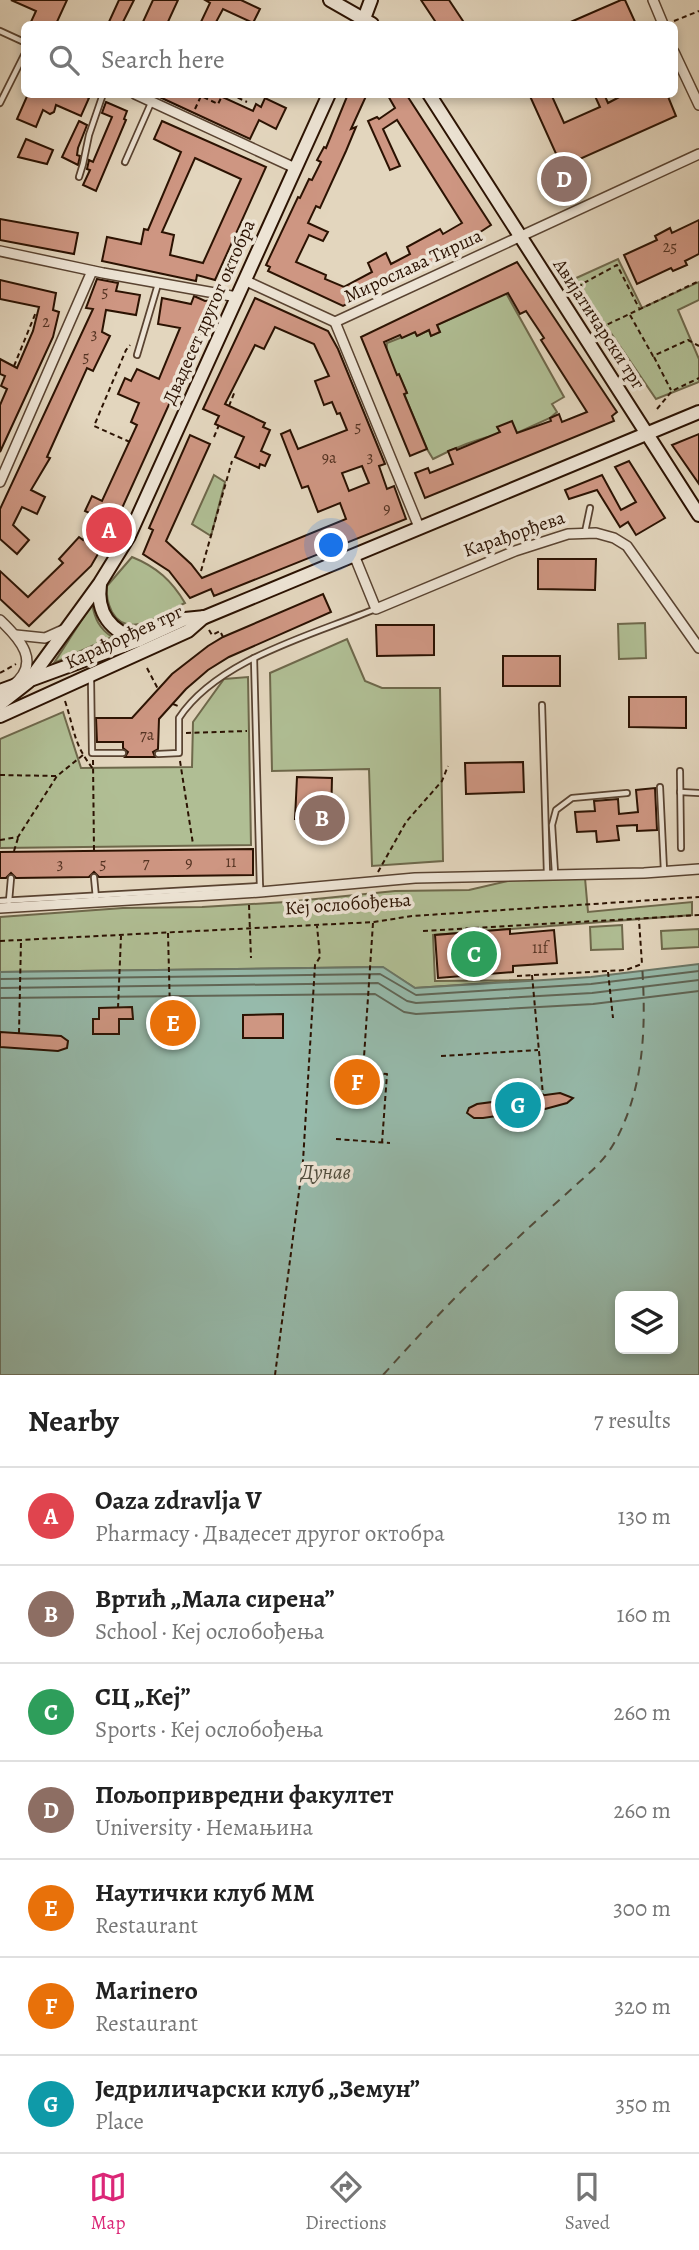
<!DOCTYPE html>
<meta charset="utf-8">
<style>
body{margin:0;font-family:Alegreya,serif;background:#f6f6f6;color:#222}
.controls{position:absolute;right:21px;bottom:21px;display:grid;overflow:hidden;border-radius:10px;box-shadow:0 4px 10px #0003}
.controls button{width:63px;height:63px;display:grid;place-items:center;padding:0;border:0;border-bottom:2px solid #e0e0e0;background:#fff;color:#222;font:35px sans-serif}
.you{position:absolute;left:332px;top:546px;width:24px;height:24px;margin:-18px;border:5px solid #fff;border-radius:50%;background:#1a73e8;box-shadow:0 0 0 10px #1a73e833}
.badge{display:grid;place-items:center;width:46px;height:46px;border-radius:50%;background:#db2777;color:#fff;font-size:23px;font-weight:700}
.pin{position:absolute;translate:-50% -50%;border:4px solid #fff;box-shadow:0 2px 7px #0006}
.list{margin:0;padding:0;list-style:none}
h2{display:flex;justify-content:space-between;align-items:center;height:91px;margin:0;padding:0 28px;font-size:30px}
h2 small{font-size:23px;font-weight:400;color:#767676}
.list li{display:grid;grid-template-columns:46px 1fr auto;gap:21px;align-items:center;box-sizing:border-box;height:98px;padding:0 28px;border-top:2px solid #e0e0e0}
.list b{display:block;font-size:26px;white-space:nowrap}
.list p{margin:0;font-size:23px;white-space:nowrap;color:#767676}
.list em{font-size:23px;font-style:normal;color:#767676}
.icon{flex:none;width:38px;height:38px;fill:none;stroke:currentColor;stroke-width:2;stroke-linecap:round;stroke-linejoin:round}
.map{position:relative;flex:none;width:699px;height:1375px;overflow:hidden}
.search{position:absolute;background:#fff;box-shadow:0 4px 10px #0003;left:21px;right:21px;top:21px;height:77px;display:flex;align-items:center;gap:18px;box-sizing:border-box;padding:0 24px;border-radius:10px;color:#767676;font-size:26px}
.sheet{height:777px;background:#fff}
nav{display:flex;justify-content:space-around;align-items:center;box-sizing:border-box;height:98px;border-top:2px solid #e0e0e0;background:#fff;font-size:19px;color:#767676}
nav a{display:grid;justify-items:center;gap:4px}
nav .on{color:#db2777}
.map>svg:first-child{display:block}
</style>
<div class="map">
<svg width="699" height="1375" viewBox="0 0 699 1375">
<rect width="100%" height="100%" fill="#e3d6be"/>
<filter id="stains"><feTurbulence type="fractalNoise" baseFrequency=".00286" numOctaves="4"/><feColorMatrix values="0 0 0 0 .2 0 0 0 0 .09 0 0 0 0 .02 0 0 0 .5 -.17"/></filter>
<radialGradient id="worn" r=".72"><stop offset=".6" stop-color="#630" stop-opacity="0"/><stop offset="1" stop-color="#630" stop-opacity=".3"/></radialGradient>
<g fill="#b0be94" stroke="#6e684b" stroke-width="2">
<polygon points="618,259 642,308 699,282 699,300 678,310 699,359 699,382 656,399 574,279"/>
<path d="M506 293 564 397 552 404 557 412 550 418 517 433 498 427 501 435C482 436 450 450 433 459L427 449 404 394 407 393 399 375 395 376 386 358 387 343 415 332 417 336 429 330 431 336 440 332 437 325Z"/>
<polygon points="214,475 225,482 211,536 192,524"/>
<path d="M132 557C157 567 172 581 185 603 164 613 128 641 112 612 108 604 106 595 107 586Z"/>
<path d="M92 604C95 619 99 628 112 637L54 663Z"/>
<polygon points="645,623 646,658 619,659 618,624"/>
<polygon points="347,639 365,681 382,688 440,688 443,861 372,866 369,769 272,771 270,673"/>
<polygon points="248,677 251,845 0,848 0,739 63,712 81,768 192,767 193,722 224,679"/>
<polygon points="585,878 588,912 692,902 692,915 433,935 435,981 532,980 415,988 382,967 0,972 0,917 123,908 202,907 286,902 395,891 469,890 516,879"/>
<polygon points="622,925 623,949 591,950 590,927"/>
<polygon points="699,929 699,947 662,949 661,931"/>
</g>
<path fill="#96baab" stroke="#6b7767" stroke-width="2" fill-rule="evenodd" d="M699 964V1375H0V972L383 967 415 988 591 977ZM620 1296H673V1349H620Z"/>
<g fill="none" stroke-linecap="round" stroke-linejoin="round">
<g stroke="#606656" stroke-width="2">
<polyline points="0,979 380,974 416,995 591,984 699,971"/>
<polyline points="0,988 378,983 407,1001 416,1003 592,993 699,980"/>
<polyline points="0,998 375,994 404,1012 416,1014 593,1004 699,991"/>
</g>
<path stroke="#504d3d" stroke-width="2" stroke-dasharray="9 7" stroke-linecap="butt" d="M383 1375C420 1334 457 1294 498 1256 520 1236 542 1215 565 1195 587 1174 604 1164 618 1136 645 1082 646 1023 642 964"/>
</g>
<g fill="#ce9682" stroke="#2b1202" stroke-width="2" fill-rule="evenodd">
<polygon points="11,0 67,0 56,24 30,24 36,11"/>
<polygon points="119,0 134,0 122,24 108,24"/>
<polygon points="153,0 178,0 167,24 142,24"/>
<polygon points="205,0 241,0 260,9 253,23 223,9 215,24 200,24 210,3"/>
<polygon points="421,0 449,0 465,24 437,24"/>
<polygon points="621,0 625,0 636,24 566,24"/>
<polygon points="28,94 81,94 89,98 81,116 56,105 54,112 50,114 43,110 36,127 17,119"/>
<polygon points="153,94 216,94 253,111 256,104 261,107 265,98 286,108 276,129 259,120 250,139"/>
<polygon points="348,94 367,94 351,129 356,127 346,151 320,208 316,206 308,223 328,232 323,241 309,235 296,262 326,275 325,279 344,287 372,272 368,263 386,253 391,264 410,254 407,247 440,229 443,234 462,223 397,120 383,129 400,166 390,170 368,121 377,117 379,119 395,108 387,94 406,94 491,225 471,238 473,242 343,306 268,271 270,267 266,265 298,197 300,198 309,179 312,180 321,162 317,160 324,147 326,148"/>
<polygon points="529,94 551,94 564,123 600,107 594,94 604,94 608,103 625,94 667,94 676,116 562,167"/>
<polygon points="106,102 127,111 124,119 126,120 96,191 83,185 90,170 87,169 89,160 93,162 112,117 102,113"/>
<polygon points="79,121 87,125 78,148 77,155 80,156 78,165 62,157"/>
<path d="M162 121 266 167 215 280 197 275 196 281 102 261 107 237 141 244 144 229 148 230 181 152 154 139ZM195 158 241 179 203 263 170 255 174 235 162 232Z"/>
<polygon points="26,139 53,150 47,164 18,157"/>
<polygon points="0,219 78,233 74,254 0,240"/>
<polygon points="699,220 699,254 685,261 687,265 673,271 671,268 637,284 624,255 657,240 655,236 670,228 672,233"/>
<polygon points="517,262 617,412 612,416 614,421 425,498 415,473 428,468 430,473 453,464 448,451 456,448 457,450 500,432 497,427 512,421 517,433 551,421 550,418 559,414 562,422 587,412 541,340 544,338 526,311 520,314 508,293 437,325 440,332 431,336 429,330 417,336 415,332 402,338 400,335 384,342 397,375 399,374 407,393 404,394 427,449 410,456 361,337"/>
<polygon points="97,279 118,283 116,291 140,295 136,315 106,310 102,332 110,336 93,371 87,368 47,457 50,458 31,490 45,497 37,514 22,507 13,525 29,540 17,554 0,539 0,509 93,309 86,308"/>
<polygon points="0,280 56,293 53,310 59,312 53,337 0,452 0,405 7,389 1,386 5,376 0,374 0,359 17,368 33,331 39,307 0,299"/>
<polygon points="194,296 205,301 212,300 215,303 113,528 91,566 29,626 0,599 0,571 28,597 63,563 59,559 79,537 83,540 96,516 85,511 92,496 102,501 137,425 131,422 139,403 118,394 125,378 131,381 137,369 159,379 180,328 158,324 162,298 191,304"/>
<path d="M255 298 328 331 338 349 385 464 379 466 387 489 394 486 406 519 214 596 211 589 190 598 169 571 143 554 153 530 149 528 190 435 210 444 166 541 191 564 202 578 346 519 340 503 318 512 308 486 302 488 281 434 290 430 298 449 347 430 340 413 337 414 332 402 324 405 315 381 329 376 314 344 275 327 264 349 255 345 225 404 265 423 263 427 270 430 261 451 270 455 265 466 260 464 259 468 235 457 244 437 215 424 219 416 203 409ZM362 466 369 483 349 491 342 473Z"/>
<polygon points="699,434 699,484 672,445"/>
<polygon points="629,461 665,518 636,535 628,522 620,527 597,490 569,499 565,490 602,475 621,510 636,502 615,467"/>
<polygon points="538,559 596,559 595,590 538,589"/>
<polygon points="323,594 331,612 229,657 208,670 186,689 159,719 158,749 153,752 155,757 125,757 128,752 123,748 123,742 97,742 96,718 132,718 172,674 208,646 223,637"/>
<polygon points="376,625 434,625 434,655 377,656"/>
<rect x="503" y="656" width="57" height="30"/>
<polygon points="629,697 686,697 686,728 629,727"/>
<polygon points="523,762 524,792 466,794 465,763"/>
<polygon points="297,777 332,778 331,820 295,819"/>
<polygon points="655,788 657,830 637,831 637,825 617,826 619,840 597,842 596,831 577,832 575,812 595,811 594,801 618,799 619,814 638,812 636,790"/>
<polygon points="253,849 253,875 99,877 94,872 89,877 16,878 11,873 6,878 0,878 0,852"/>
<polygon points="510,929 510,934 554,930 557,963 513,966 513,972 438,978 435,935"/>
<polygon points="132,1007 133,1019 119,1019 119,1034 93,1034 93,1019 99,1019 99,1008"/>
<polygon points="157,1011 190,1013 189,1035 156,1033"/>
<polygon points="283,1014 283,1038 243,1038 243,1015"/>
<polygon points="0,1032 61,1036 68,1041 67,1048 58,1051 0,1047"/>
<polygon points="336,1073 377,1076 376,1090 335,1087"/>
<polygon points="560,1093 573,1098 567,1103 545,1109 483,1118 474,1118 467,1113 469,1108 477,1104"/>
</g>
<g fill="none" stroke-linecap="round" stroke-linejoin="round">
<g stroke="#594331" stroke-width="8">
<g id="lane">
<polyline points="0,31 24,42"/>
<polyline points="0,103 24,55"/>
<polyline points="125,162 151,103"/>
<polyline points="79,177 83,164 89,135 103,94"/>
<polyline points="137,355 158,284"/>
<polyline points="585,532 590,508"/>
<polyline points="254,658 260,888"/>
<polyline points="91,679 92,753 123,753"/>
<polyline points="542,705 547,874"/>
<path d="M158 754 179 753V718C218 659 313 635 375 609"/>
<polyline points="680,771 681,848"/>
<polyline points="660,787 664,871"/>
<polyline points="680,792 699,793"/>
<polyline points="555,873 552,825 556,810 572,798 627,793"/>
<polyline points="94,877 96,898"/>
<polyline points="0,901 260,886"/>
<polyline points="9,901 11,878"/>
</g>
</g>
<g stroke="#594331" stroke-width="12">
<g id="street">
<polyline points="653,0 663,24"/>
<polyline points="674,52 699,105"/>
<polyline points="135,94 295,168"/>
<polyline points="0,251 103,273 237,297"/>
<polyline points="244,280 335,322 699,154"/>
<polyline points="335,322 419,527"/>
<polyline points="0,482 92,271"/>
<polyline points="354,555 376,609 515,551 568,534 596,533 614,538 627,546 699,648"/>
<path d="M0 620C19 638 43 663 12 686"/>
<polyline points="16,635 45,638 65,629"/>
<polyline points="0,908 260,892 415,878 644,873 699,869"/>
</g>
</g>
<g stroke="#2b1202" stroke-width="16">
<g id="secondary">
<polyline points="330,0 372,24"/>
<polyline points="362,24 371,0"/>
<polyline points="429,94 699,515"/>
<path d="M100 584C96 613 111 632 139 640"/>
<polyline points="0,691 139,640 185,619 205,617 699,412"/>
<polyline points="0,704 28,682 100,583 129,536 329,94"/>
<polyline points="0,716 188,631 204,617"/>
</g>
</g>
<g stroke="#2b1202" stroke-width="2" stroke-dasharray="5 3.5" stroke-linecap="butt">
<polyline points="674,21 699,11"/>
<polyline points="230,94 247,102"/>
<polyline points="195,109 201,96 218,104 223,94"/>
<polyline points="569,291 617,265 639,308"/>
<polyline points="630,315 653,356 688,340 699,346"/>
<polyline points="600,328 699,281"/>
<polyline points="654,357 671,390"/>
<polyline points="14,366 36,312"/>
<polyline points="229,406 235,391"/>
<polyline points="657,409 672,391 699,378"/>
<polyline points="214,437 219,425"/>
<polyline points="130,442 94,426 126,350 130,345"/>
<polyline points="201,571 232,461"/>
<polyline points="209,630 212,635 220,631 223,637"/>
<polyline points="147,668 158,689"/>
<polyline points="0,673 16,664"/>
<path d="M65 701C75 731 73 744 94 770"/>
<polyline points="173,704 178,706"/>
<polyline points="186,733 247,731"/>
<polyline points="93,760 94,851"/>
<polyline points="180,761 193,844"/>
<polyline points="0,775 56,776"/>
<polyline points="0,840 18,837 57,776 83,755"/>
<polyline points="14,851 18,838"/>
<polyline points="378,872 406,822 442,781 448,766"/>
<polyline points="249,905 251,958"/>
<polyline points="373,923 363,1072 387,1074 382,1143"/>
<polyline points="423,931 699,915"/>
<polyline points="168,933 170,1012"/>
<polyline points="0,941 374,922 412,916 699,897"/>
<polyline points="608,972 613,1018"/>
<polyline points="532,975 543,1095"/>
<polyline points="517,976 626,970 642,964 639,920"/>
<polyline points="118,1008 121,936"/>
<polyline points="19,1033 21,940"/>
<polyline points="441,1056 538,1050"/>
<polyline points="336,1139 390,1143"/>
<polyline points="275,1375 303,1161 315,965 320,957 317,926"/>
</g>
<use href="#lane" stroke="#ede4d5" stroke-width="4.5"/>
<use href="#street" stroke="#ede4d5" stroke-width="9"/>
<use href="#secondary" stroke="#ede4d5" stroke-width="12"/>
</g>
<g text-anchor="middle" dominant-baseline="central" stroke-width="7" stroke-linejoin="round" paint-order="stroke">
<g font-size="16" fill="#543322">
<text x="670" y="247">25</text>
<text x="105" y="292">5</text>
<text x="46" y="322">2</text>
<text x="94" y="334">3</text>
<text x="86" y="357">5</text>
<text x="358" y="427">5</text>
<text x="370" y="457">3</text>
<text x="329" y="458">9a</text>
<text x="387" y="509">9</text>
<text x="147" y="735">7a</text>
<text x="231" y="862">11</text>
<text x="146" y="863">7</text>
<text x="189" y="863">9</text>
<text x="60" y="864">3</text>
<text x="103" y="864">5</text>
<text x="540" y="948">11f</text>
</g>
<g font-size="19" fill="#2b1202" stroke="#ede4d5">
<text transform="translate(413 266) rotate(-25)">Мирослава Тирша</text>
<text transform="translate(209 312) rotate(-66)">Двадесет другог октобра</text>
<text transform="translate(599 324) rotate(57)">Авијатичарски трг</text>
<text transform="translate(514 534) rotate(-19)">Карађорђева</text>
<text transform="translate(124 637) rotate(-25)">Карађорђев трг</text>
<text transform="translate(348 904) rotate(-4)">Кеј ослобођења</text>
</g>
<g font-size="21" font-style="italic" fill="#504d3d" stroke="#ede4d5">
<text x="326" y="1172">Дунав</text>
</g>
</g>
<rect width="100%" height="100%" filter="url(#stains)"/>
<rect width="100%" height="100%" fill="url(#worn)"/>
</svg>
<div class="controls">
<button><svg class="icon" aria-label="layers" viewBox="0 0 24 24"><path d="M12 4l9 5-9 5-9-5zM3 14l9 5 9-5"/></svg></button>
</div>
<div class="you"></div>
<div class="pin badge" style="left:109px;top:530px;background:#e0444e">A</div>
<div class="pin badge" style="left:322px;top:818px;background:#8d6e63">B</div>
<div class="pin badge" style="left:474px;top:954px;background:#2e9e5b">C</div>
<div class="pin badge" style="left:564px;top:179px;background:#8d6e63">D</div>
<div class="pin badge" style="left:173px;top:1023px;background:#e8710a">E</div>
<div class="pin badge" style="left:357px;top:1082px;background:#e8710a">F</div>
<div class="pin badge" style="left:518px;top:1105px;background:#0f9aa8">G</div>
<div class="search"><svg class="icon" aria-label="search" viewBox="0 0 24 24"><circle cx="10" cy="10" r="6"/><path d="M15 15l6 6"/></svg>Search here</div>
</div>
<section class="sheet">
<h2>Nearby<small>7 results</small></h2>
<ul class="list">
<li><span class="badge" style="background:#e0444e">A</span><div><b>Oaza zdravlja V</b><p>Pharmacy · Двадесет другог октобра</p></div><em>130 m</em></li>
<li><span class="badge" style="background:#8d6e63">B</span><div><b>Вртић „Мала сирена”</b><p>School · Кеј ослобођења</p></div><em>160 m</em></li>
<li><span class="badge" style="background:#2e9e5b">C</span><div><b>СЦ „Кеј”</b><p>Sports · Кеј ослобођења</p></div><em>260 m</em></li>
<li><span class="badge" style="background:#8d6e63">D</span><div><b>Пољопривредни факултет</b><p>University · Немањина</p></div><em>260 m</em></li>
<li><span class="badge" style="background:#e8710a">E</span><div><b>Наутички клуб ММ</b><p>Restaurant</p></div><em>300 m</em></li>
<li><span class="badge" style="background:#e8710a">F</span><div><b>Marinero</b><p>Restaurant</p></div><em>320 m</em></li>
<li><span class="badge" style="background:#0f9aa8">G</span><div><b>Једриличарски клуб „Земун”</b><p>Place</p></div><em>350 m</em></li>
</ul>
</section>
<nav>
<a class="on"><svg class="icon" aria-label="map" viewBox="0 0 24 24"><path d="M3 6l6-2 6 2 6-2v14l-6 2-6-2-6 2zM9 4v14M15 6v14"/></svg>Map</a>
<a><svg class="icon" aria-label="directions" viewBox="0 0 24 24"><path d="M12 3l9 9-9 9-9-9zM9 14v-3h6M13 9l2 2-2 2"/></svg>Directions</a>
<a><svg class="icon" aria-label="saved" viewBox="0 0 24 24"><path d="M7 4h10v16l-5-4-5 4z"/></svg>Saved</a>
</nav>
